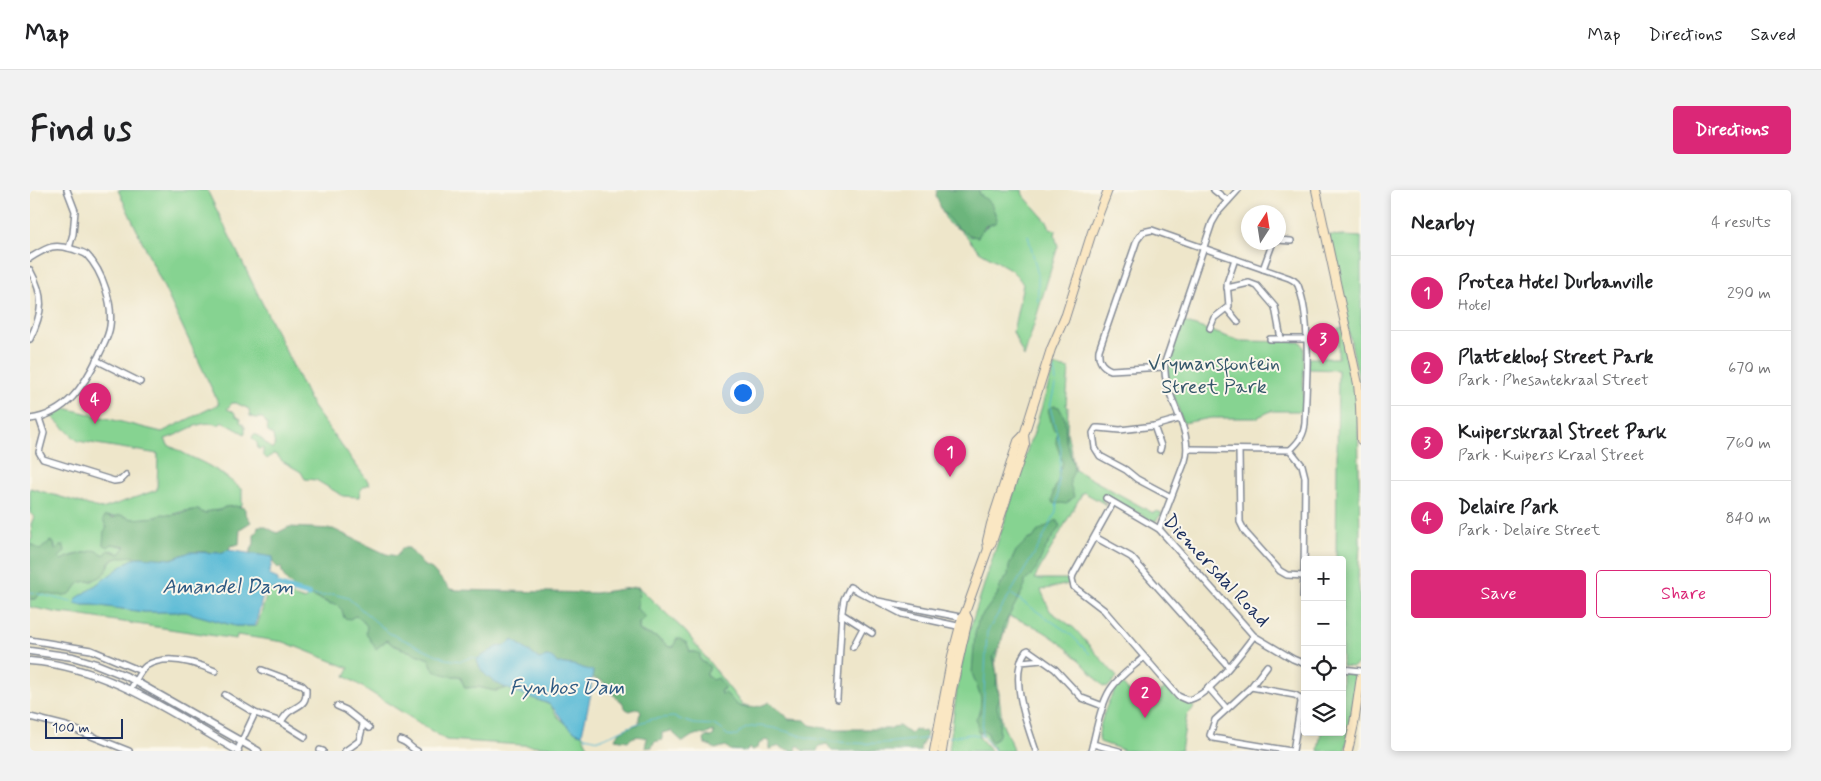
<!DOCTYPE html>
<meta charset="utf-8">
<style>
body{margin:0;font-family:Mynerve,sans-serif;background:#f2f2f2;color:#202124}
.controls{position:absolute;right:15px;bottom:15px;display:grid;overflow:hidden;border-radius:5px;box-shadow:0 2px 8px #0003}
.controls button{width:45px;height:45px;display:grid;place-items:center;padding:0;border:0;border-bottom:1px solid #e0e0e0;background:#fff;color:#202124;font:25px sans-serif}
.compass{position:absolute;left:1211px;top:15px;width:45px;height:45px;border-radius:50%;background:#fff;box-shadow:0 2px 8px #0003;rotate:12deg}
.scale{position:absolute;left:15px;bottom:12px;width:78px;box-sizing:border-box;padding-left:5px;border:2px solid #1b2f5e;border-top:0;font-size:14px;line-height:18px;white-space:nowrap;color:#1b2f5e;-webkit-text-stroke:4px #fbf7ec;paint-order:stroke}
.you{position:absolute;left:712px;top:202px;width:18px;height:18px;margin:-12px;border:4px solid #fff;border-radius:50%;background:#1a73e8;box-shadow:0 0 0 8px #1a73e833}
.badge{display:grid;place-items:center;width:32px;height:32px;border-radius:50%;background:#db2777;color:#fff;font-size:16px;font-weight:700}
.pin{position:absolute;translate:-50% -41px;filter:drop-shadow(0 1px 2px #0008)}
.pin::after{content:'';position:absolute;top:26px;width:18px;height:15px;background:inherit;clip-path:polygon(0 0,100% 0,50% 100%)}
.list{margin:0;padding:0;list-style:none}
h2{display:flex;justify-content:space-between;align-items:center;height:65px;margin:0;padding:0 20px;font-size:21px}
h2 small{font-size:16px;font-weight:400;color:#757577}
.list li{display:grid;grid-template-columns:32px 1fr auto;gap:15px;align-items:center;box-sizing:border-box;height:75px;padding:0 20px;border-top:1px solid #e0e0e0}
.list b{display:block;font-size:19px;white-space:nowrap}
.list p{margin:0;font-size:16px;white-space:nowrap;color:#757577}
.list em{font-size:16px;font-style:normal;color:#757577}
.actions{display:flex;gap:10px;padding:15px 20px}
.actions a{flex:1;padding:11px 0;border:1px solid #db2777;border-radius:5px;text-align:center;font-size:18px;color:#db2777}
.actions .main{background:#db2777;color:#fff}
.icon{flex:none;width:28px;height:28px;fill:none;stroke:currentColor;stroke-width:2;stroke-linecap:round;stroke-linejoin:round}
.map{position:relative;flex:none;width:1331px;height:561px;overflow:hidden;border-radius:5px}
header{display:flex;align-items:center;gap:30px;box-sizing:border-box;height:70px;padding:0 25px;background:#fff;border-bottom:1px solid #e0e0e0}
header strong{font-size:24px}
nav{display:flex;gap:28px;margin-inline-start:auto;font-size:18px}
.intro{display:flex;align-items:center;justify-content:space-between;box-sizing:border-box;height:120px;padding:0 30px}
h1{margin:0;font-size:35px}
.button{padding:12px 22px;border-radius:5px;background:#db2777;color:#fff;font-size:18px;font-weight:700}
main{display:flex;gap:30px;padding:0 30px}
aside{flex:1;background:#fff;border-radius:5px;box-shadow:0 2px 8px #0003}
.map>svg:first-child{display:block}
</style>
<header>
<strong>Map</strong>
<nav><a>Map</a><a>Directions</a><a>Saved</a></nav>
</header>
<div class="intro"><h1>Find us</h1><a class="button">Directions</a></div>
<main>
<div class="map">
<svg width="1331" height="561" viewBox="0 0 1331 561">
<rect width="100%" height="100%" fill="#fbf7ec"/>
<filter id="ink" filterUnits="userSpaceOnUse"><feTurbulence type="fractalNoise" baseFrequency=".02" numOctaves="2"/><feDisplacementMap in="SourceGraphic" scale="10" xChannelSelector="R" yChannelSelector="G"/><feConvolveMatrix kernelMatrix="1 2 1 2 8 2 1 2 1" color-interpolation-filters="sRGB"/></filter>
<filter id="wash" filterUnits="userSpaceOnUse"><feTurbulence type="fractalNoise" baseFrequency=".0096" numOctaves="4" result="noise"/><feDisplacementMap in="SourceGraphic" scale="20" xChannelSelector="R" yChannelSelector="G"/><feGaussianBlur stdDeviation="1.12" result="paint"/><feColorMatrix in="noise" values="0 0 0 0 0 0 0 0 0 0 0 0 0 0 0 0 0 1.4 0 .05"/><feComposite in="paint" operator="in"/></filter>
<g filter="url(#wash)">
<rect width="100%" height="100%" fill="#eee6ca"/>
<g fill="#86d391" stroke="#508178">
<path d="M88 0H177L283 217 340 294C332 297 330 299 329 307L313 306 286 290 275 289 271 282 252 271 247 265 243 264 237 269 233 265V258L228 259 227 253 222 248 224 244 227 245 242 259 245 256 243 245 238 242 237 234 233 228H226L220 226 219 219 206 213H202L197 219 204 222 206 226 211 229 210 231 215 237V244L193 232 188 235C170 228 153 244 135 249L138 255C147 259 154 264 163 268 182 276 196 286 212 300V315L210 317H195L190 320 179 321 175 324C160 314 143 327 126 327 119 328 110 329 103 329 99 328 95 326 92 326 86 325 83 328 77 326L75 334 82 354 96 357 90 364 82 360 75 365C64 358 42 365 31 370L29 369 28 357 27 360 25 361V355L19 352 11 360H8L3 355H0V349H2L1 334 4 327 0 323V298L72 319 127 300 128 264 48 251 21 226 35 218 132 242 189 214Z"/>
<path d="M949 0H992L993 5 1018 33 1020 38 1026 40 1025 46 1028 56 994 167 983 142 993 94 988 87 980 79 949 61 930 40 918 33 913 23 917 25 922 33 941 47C951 42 958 35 967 29L961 13 950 5Z"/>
<polygon points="1299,45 1331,47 1331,201"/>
<polygon points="1151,131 1210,151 1271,152 1274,158 1273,221 1241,221 1226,228 1181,228 1153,233 1138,188 1137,176"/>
<polygon points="1308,138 1312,138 1325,192 1328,223 1330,354 1328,387 1331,418 1331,453 1329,473 1323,477 1312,476 1312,370 1306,370 1308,180 1278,179 1278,168 1308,168"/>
<path d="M1024 176 1039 179 1036 215 1038 217 1037 242 1045 280 1123 323 1127 321 1132 323 1126 331H1122L1075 305 1072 310 1077 315 1053 302 1004 389H1039V394L1011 400 1020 421 1044 438 1087 487 1078 497 1073 496C1046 465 1019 437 979 427L965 470 972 532 974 538 979 548 983 561H966L952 543H950L949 547 961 561H919L927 498 936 453 939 448 938 445 1000 251 1003 246Z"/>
<path d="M96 365 110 367 101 370 55 403 47 408 52 415H64L114 422H156L205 436H227L239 398 275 410 278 405C288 407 297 415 306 414L312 420 330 428 337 436 363 455 399 469 420 486H430L435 498 448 497 465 501 478 498 520 515 528 527 547 543 552 544 560 560 564 561H541L523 557 416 550 315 486 319 478 254 452 207 445 206 449 40 424 29 423 0 417V409H6L11 401C21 405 33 408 42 401 45 399 47 395 50 392L63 391 79 376 80 371Z"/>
<polygon points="607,396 656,442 713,516 720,516 717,518 708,516 692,504 690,501 694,499 676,484 679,481 678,475 670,470 665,462 659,462 658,456 639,457 631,450 609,440 610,422 606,418 609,403"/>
<polygon points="1312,482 1323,484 1327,491 1315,561 1288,561 1291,542 1312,542"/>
<path d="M1091 492 1113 518 1136 497C1143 505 1148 513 1161 513L1164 518 1157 525 1151 561H1096L1070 552C1065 540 1081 501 1091 492Z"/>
</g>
<g fill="#6cb57b" stroke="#44726c">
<path d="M907 0H949L950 5 961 13 967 29 965 33 955 36 948 47C940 47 928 39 922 33 918 29 919 26 913 23L906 6Z"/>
<polygon points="1024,216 1029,217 1035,229 1036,251 1043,273 1044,281 1040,289 1040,294 1044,307 1036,314 1031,313 1026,314 1022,312 1023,303 1028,290 1029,281 1033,273 1026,253 1027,241 1023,239 1018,219"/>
<path d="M205 316 215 318V323L221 332 210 339 209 354 200 356 199 360 195 362C185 364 174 361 164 362 153 363 144 370 133 370 112 370 99 361 79 372 78 388 63 391 50 392 47 395 46 398 42 402 36 408 18 405 11 402L6 409H0V355H3L10 360 20 351 24 353 25 360 30 356H34L35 362 29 367 31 370C42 365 53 364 65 360L75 365 78 360 90 364 96 356 82 354 78 357 73 354 74 341 77 338 73 330 75 326 83 328 90 325 103 329 127 327 132 324 143 325 163 320H169L175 324 179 321 190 320 195 317Z"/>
<path d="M1027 330 1030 336C1026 342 1023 348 1019 353 1009 367 1010 380 995 391V396L973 437C974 448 969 459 963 467L967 484 966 497 969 503 967 517 970 528 969 545 963 552 959 549 958 543 954 541 950 543 948 542 946 528 950 522 951 508 942 483 945 444 948 431 967 405 971 394 978 385 979 376 986 361 997 350 1003 348 1007 342Z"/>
<path d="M228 336H234L247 343 259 337 303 339 356 364 367 366 372 358H379L393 375 402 379 420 399 427 400 565 403 606 397 609 399 608 414 606 418 616 427 609 433V440L613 443 626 447 639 457H644L646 449H650L657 453 660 462H666L670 464V470L680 477 676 485 683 490 688 488 695 497 690 501 691 504 695 503C700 506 702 511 707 515 714 520 732 517 739 512 744 518 754 521 758 529L775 530 780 535 800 539H860L863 537 869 536 880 544 884 539 889 540 891 542 895 541 897 544 890 558 891 561H802L797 554 789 556 787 561H773L770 556H767L766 561 754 559 750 556 739 559V552L736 550 730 553 727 558 722 560 719 558 717 561 700 560 696 556 685 559 681 556 675 554 674 550 677 546 681 547 684 545 683 541 675 545 668 544 662 546 653 552 641 541 632 543V550L624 552 622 557 615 558 617 548C609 546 604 545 598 551L585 549C588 540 601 536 609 534V527L611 521 608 518 600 521 596 519 592 512 580 502 573 492 568 489H564L562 481 543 475 527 473 517 467 509 469 483 450 475 456 467 457 462 489 478 498 465 501 448 497 435 498 430 486H420L404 481 399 469 363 455 357 450 346 459 336 443 337 436 330 428 325 426 320 429 314 428 312 420 306 414H301C282 404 254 401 251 377L248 378 243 373V367L219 364 224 354V344L227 342Z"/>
</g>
<g fill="#58bad6" stroke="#3a749a">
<polygon points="198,360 243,367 239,385 248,389 245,400 235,398 225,436 205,436 156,422 114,422 64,415 52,415 45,413 47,408 55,403 92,376 101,370 110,367 142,369 160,362 191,363"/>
<path d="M483 450 509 469 517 467 523 468 527 473 543 475 563 481 560 508 552 544C536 541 530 523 520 515 516 512 510 511 505 509 485 501 451 493 447 469L467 457 475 456Z"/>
</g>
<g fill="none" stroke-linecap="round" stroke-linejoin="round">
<g stroke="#58bad6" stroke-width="1">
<polyline points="998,45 1008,85 1008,112"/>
<polyline points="0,402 45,413"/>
<polyline points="981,404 1039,443 1060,464"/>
<polyline points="279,405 294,406 303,404 318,408 359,443 416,469 431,471 442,467 447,469"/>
<path d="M552 544 555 547 569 550 606 534 622 529 643 527 664 534 684 535 691 539 697 545 706 546C714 536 725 535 737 537 754 539 769 547 786 549 811 553 839 555 864 552 876 551 889 549 902 548"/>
<polyline points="919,547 942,544 952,546"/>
<polyline points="965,561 952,546 957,442 1009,356 1026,322 1031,259 1020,217 1026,191 1024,179"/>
</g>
<polyline stroke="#58bad6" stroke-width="5.5" points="246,395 279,405"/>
</g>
</g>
<g filter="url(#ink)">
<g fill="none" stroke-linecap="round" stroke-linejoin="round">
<g stroke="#848a94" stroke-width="8">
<g id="minor">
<polyline points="37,0 45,21 43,44 39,58"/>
<polyline points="1184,0 1198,11"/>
<polyline points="1248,50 1261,51"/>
<path d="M0 68C17 58 22 53 42 59 48 61 53 62 57 65 73 82 83 114 80 136 79 146 73 156 69 165 54 196 37 224 0 229"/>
<polyline points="1233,79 1243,52"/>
<path d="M0 80C15 107 13 122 0 149"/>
<polyline points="1197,98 1219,93 1227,96 1245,117 1251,149 1276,149"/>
<polyline points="1197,119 1208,132"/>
<polyline points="1180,138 1184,128 1199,116 1197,93 1205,69"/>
<polyline points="1240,149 1251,149"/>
<polyline points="66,170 110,192"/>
<path d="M1134 177 1081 180C1071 176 1068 170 1069 160L1107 50 1113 42 1122 40 1259 88C1264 90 1268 93 1269 98 1282 134 1276 195 1275 233 1274 245 1269 252 1260 260L1158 259"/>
<polyline points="9,228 14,243 9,262 13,269 84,291 91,290 96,285"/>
<polyline points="1124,236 1131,256 1130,260"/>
<polyline points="1209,260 1210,332 1215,342 1250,381 1257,385 1274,386 1275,287 1272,275 1260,260"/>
<polyline points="1141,307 1107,289 1096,280 1070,266 1065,258 1063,243 1066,238 1069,238 1090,240 1124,236 1149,229"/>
<polyline points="1076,308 1129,339 1224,446 1263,469 1275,474"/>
<path d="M1083 313 1043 385 1042 389 1044 397 1074 420 1148 506 1157 510C1178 508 1211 463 1224 446"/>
<path d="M1129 339 1155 271C1165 239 1131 205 1135 172L1182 33 1189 21 1208 0"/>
<polyline points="1065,347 1101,367 1199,477"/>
<polyline points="1273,406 1274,386"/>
<polyline points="848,411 935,428"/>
<polyline points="812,424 842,443"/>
<polyline points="0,450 61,460 111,481"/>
<polyline points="823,457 833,438"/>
<polyline points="991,472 1012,470"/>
<polyline points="1237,476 1221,497 1185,530 1180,545 1183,548 1261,561"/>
<polyline points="1312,479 1331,481"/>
<path d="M232 480 272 495 276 499C277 516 269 514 259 522 256 524 253 529 251 532"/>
<polyline points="1178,497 1197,519"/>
<polyline points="1221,497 1265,505 1270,508 1271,512 1263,561"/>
<path d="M100 500C105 493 109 481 116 476 136 463 166 473 185 481"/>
<polyline points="195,505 225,523 251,532 275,547"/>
<polyline points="807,509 812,421 814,409 820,397 872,424 932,437"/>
<polyline points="307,516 316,520 339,538"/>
<polyline points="0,527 36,536 99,561"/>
<path d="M370 550C378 552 380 558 387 561"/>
<polyline points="1063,554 1089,561"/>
<polyline points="290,560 293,561"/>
<polyline points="207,561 225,523"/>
<polyline points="315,561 329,551 333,535"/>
<path d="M1006 561C997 535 978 485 996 461L998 460 1025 479 1052 508 1073 516"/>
<path d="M1061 561C1066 543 1070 516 1080 500 1088 487 1103 477 1114 467"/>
</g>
</g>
<g stroke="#848a94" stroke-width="9">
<g id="tertiary">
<polyline points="0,461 43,467 66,474 96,486 228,561"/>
<path d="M0 471C78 477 142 523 208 561"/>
</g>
</g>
<g stroke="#848a94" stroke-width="10">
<g id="secondary">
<polyline points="1286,0 1328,194 1330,216 1331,250"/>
<polyline points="1034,131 1062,42 1078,0"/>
<polyline points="958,359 957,351 961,334 988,251 994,245"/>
<polyline points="904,561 922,466 932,428 935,423 958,359 962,352 995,254 994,245 1021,159 1035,127"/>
<polyline points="912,561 922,499 938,429 935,423"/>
<polyline points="1318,561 1324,534 1331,487"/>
</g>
</g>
<use href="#minor" stroke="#fff" stroke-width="5"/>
<use href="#tertiary" stroke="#fff" stroke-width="6"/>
<use href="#secondary" stroke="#fae7c3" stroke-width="8"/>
</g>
</g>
<g text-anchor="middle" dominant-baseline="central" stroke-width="4" stroke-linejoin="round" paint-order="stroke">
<g font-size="20" fill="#36586b" stroke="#fbf7ec">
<text x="1184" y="174">Vrymansfontein<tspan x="1184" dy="23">Street Park</tspan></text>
</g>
<g font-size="20" fill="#1b2f5e" stroke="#fbf7ec">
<text transform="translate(1186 381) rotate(47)">Diemersdal Road</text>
</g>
<g font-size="21" font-style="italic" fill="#2d5982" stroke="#fbf7ec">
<text x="198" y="397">Amandel Dam</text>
<text x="537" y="498">Fynbos Dam</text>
</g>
</g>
</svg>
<div class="controls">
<button>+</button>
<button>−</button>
<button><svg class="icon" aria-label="locate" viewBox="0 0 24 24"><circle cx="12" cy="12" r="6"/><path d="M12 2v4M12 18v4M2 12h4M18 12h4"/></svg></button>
<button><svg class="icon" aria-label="layers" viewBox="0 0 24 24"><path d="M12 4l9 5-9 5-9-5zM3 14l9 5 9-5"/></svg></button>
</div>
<svg class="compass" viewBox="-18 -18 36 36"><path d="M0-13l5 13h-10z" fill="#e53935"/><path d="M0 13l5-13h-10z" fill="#757577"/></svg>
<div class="scale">100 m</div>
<div class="you"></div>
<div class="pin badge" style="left:920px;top:287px">1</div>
<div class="pin badge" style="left:1115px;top:528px">2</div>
<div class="pin badge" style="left:1293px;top:174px">3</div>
<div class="pin badge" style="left:65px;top:234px">4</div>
</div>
<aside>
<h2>Nearby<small>4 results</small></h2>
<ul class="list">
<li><span class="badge">1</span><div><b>Protea Hotel Durbanville</b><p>Hotel</p></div><em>290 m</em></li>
<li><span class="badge">2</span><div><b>Plattekloof Street Park</b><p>Park · Phesantekraal Street</p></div><em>670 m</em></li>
<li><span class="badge">3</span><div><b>Kuiperskraal Street Park</b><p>Park · Kuipers Kraal Street</p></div><em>760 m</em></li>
<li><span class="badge">4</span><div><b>Delaire Park</b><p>Park · Delaire Street</p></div><em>840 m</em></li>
</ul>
<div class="actions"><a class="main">Save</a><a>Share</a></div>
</aside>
</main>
